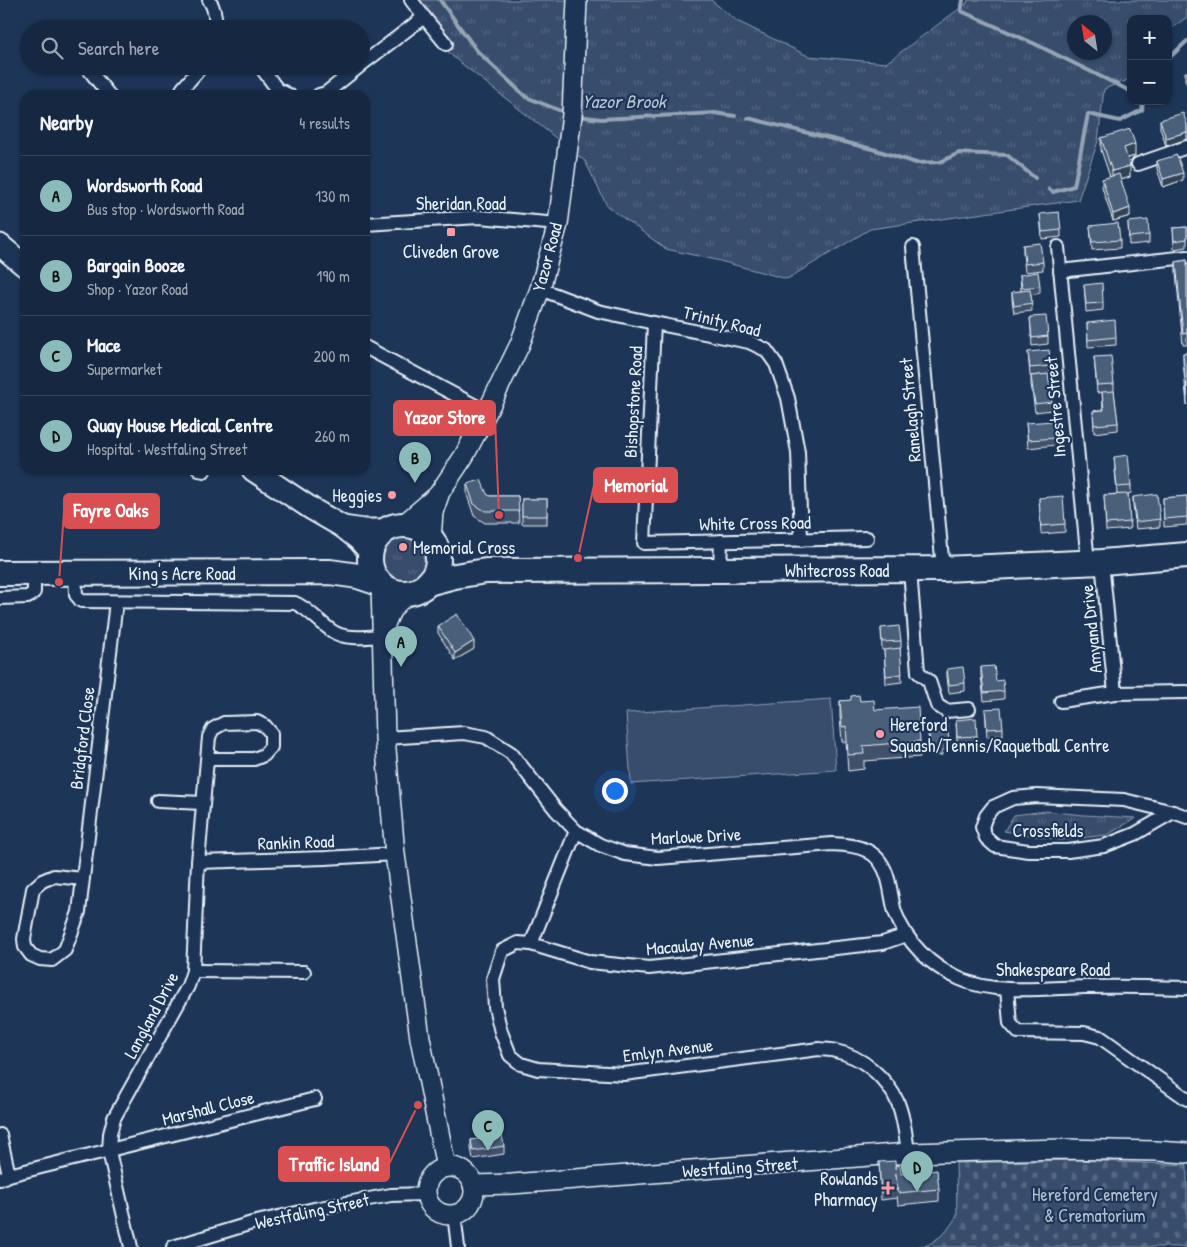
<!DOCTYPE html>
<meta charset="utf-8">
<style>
body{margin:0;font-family:"Patrick Hand",sans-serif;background:#23344c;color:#f1f3f6}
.controls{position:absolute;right:15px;top:15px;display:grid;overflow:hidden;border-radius:10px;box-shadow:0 1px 4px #0004}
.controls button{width:45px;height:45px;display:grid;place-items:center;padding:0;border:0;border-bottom:1px solid #35445a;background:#162841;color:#f1f3f6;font:25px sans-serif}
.compass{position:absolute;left:1067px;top:15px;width:45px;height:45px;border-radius:50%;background:#162841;box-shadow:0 1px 4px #0004;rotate:330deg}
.you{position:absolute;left:614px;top:790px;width:18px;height:18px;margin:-12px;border:4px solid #fff;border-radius:50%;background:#1a73e8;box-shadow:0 0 0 8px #1a73e833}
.badge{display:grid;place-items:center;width:32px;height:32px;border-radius:50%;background:#8bbbb9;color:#111;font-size:16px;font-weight:700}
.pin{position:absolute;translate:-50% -41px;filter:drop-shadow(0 1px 2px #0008)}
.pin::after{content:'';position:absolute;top:26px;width:18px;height:15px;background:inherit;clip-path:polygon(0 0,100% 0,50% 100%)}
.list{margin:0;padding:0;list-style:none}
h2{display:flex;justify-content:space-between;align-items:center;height:65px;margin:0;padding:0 20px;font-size:21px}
h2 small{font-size:16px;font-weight:400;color:#9ea6b1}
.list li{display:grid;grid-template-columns:32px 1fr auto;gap:15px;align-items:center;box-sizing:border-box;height:80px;padding:0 20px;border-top:1px solid #35445a}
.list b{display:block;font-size:19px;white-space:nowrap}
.list p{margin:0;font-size:16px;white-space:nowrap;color:#9ea6b1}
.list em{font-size:16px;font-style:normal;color:#9ea6b1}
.icon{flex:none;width:28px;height:28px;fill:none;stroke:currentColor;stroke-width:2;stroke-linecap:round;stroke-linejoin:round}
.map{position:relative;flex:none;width:1187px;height:1247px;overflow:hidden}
.search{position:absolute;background:#162841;box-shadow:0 1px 4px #0004;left:20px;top:20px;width:350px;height:55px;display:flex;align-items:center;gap:12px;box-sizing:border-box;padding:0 18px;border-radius:28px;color:#9ea6b1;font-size:19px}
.panel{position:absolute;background:#162841;box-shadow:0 1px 4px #0004;left:20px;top:90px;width:350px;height:385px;border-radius:15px}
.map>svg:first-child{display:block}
</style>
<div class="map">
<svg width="1187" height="1247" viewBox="0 0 1187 1247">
<defs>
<pattern id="grass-tufts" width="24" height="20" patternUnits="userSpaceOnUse" patternTransform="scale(1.25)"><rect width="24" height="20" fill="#374d6c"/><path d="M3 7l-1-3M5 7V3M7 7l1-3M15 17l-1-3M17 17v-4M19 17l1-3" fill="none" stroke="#546782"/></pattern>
<pattern id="cemetery-stones" width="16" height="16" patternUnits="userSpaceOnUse" patternTransform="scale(1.25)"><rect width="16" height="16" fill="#374d6c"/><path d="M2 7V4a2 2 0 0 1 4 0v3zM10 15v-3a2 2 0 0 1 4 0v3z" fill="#546782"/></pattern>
</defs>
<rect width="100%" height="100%" fill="#1d3557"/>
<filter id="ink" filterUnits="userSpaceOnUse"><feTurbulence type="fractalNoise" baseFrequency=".02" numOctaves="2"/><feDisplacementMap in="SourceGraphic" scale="10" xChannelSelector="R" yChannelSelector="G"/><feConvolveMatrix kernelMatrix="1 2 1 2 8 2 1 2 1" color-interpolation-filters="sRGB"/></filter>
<g filter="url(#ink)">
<g fill="url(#grass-tufts)" stroke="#909fb2" fill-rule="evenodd">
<path d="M406 0H711L737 21 808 56 886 63 967 3 968 0H1187V17L1168 31V19H1131V76L1128 80 1104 89 1098 141 1078 200 870 229 787 279 716 260 666 249 607 206 585 161 452 56ZM1074 22H1104V52H1074Z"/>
<path d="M408 534C459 550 407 601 384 576 371 562 380 543 396 536 400 535 404 534 408 534Z"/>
<polygon points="1045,811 1084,815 1136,818 1107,835 1061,840 1004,831 1014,815"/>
</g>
<polygon fill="url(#cemetery-stones)" stroke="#909fb2" points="1077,1160 1187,1165 1187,1247 911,1247 928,1245 945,1233 957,1216 956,1163"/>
<polygon fill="#374d6c" stroke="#909fb2" points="831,699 836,770 631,784 626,713"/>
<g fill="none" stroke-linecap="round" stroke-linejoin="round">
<g stroke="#95a4b5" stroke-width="4">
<polyline points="440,0 477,51 526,97 566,113"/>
<polyline points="963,0 961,11 1033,43 1130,91"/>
<polyline points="1168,59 1187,41"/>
<polyline points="578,116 601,119 715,113 735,116"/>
<polyline points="748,118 876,150 916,163 940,162 959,153 1007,155 1035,178"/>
<polyline points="1049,189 1053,192 1074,186 1088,114 1120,121 1142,110 1143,101"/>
</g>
<g stroke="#e8f1f8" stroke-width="16">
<g id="street">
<path d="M209 0C215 8 216 19 216 29"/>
<polyline points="424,17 446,44"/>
<polyline points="361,65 424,17 411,0"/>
<polyline points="86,66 109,95"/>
<polyline points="260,66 277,89 289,95"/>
<polyline points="179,95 183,88 202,66"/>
<polyline points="319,95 326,93 360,66"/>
<polyline points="1138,164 1187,147"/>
<polyline points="365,224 479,217 558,224"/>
<polyline points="913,247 943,569"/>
<polyline points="1058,247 1088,563"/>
<polyline points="1060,271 1187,257"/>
<polyline points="540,289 598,311 654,323 749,342 766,350 776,364 788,398 798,452 801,540"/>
<polyline points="654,323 644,543 867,538"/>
<polyline points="365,347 487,412"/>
<polyline points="199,470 204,471"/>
<polyline points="720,570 721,541"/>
<polyline points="910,570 918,672 929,681 937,705 946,711 969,709"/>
<path d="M75 573 76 595 81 601 295 603C309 609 319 622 332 631 345 640 366 637 382 636"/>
<polyline points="0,598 28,597 34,592 34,573"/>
<polyline points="1115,693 1187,692"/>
<polyline points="1061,701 1115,693 1102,562"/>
<path d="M385 738 464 733 486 737 511 753 556 810 576 831 600 845 625 854 658 858 832 844C859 845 880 849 888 879 891 890 892 901 895 912 906 942 930 966 960 979 995 995 1046 988 1084 987 1118 986 1153 987 1187 988"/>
<polyline points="158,801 203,803"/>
<polyline points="1173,812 1135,834 1104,846 1068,851 1028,851 995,846 986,838 982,827 986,816 993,807 1013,798 1037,796 1124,800 1173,812 1187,817"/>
<polyline points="576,831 531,944 590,962 649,968 883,943 906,935"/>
<polyline points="198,862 325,858 395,854"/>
<polyline points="83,879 54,876 42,881 33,889 24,939 25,947 31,955 40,959 52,960 65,950 79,912 116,602"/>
<path d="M531 944 518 943 502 951 493 979 495 1007 501 1032 510 1055 521 1064 538 1069 624 1074 819 1049C824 1050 830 1049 835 1051 862 1056 887 1078 898 1103 904 1119 906 1136 908 1153"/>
<polyline points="193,971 304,972"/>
<polyline points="1007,989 1010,1023 1018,1032 1084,1033 1100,1037 1187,1099"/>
<polyline points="0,1135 9,1175"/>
<polyline points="0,1179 9,1175 315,1099"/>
<polyline points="454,1214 458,1247"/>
<polyline points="131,1247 109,1151 110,1134 114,1118 188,986 193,971 198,862 209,737 213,729 224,723 257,722 265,726 271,733 271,747 264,755 254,759 208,759"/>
<polyline points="173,1247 252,1223 314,1209 391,1195 425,1194"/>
</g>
</g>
<g stroke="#e8f1f8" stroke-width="22">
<g id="secondary">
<polyline points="403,525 438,495"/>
<polyline points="431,539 433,512 440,492 464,456 487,412 520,344 540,289 549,256 558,224 572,115 577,0"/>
<polyline points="381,584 385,738 395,854 420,1038 446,1167"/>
<path d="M384 628C390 609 394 605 409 593"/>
<circle cx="450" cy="1191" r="24"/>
<polyline points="473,1185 512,1184 908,1153 1063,1149 1156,1151 1187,1153"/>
</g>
</g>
<g stroke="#e8f1f8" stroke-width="25">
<g id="primary">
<polyline points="0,245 25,266"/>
<polyline points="253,470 312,509 343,527 358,539 370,552"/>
<polyline points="343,527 364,530 387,530"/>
</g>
</g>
<g stroke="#e8f1f8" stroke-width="28">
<g id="highway">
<circle cx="404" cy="559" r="34"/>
<polyline points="0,573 330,572 358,576 379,583"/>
<polyline points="428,583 455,576 486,571 943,569 1102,562 1187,555"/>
</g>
</g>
<use href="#street" stroke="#1d3557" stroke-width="12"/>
<use href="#secondary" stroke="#1d3557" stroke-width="19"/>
<use href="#primary" stroke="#1d3557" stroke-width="21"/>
<use href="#highway" stroke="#1d3557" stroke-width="24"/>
</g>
<g fill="#3f5169" stroke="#e8f1f8">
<polygon points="1185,72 1187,72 1187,85 1185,80"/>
<polygon points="1160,120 1187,124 1187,139 1166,146 1160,128"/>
<polygon points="1101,138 1135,156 1127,158 1130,177 1121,180 1130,216 1113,221 1102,187 1102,179 1110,177 1101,150"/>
<polygon points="1157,161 1183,180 1163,187 1157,169"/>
<polygon points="1040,214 1061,230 1061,237 1042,239"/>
<polygon points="1128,222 1149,235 1149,243 1129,245"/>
<polygon points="1090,226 1120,240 1120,248 1092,250"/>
<polygon points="1187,227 1187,247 1174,249 1173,228"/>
<polygon points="1023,245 1043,262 1043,270 1025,272 1023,253"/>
<polygon points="1187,260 1187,345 1183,345 1176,273 1176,262"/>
<polygon points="1020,275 1040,286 1040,293 1031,295 1032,311 1014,313 1012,300 1012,292 1021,291"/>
<polygon points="1084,285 1103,303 1103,310 1086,312"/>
<polygon points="1030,317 1048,336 1048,344 1032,346"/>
<polygon points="1087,323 1116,337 1116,345 1088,347"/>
<polygon points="1028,352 1051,366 1051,374 1030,376"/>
<polygon points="1183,353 1187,353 1187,405 1183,361"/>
<polygon points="1094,357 1114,384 1114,391 1118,423 1118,430 1094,433 1093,411 1103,410 1102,392 1097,393"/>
<polygon points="1031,376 1052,402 1052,410 1035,412 1031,384"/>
<polygon points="1026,423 1056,438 1056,445 1028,448"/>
<polygon points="1114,457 1131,486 1131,493 1128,494 1130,529 1106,531 1104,495 1117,494"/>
<polygon points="467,484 490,496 518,496 519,523 485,523 474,516 467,495"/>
<polygon points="1187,496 1187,525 1164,527 1163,498"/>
<polygon points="1133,497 1160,519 1160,527 1136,529 1133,505"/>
<polygon points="1039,498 1065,524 1065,532 1041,534"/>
<rect x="522" y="499" width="25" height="25"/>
<polygon points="438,626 474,649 455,660 438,633"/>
<polygon points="881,628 901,641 901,648 900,648 902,682 886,684 884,650 882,650"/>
<polygon points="981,667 1004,691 1004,699 984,701 981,675"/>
<polygon points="947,669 965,683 965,691 949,693 947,677"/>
<polygon points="840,701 860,701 920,741 920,757 864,761 864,769 848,771 846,742 842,742 840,717"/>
<polygon points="985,709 1003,728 1003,735 987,737"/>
<polygon points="956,720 977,736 977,743 957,745"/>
<polygon points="928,727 949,741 949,749 942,750 942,755 931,756 928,735"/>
<polygon points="471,1140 504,1146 504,1154 473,1159 471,1148"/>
<polygon points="879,1162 895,1169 901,1174 939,1189 939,1201 898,1205 897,1196 897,1198 881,1200"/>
</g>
<g fill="#334255" stroke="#e8f1f8">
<polygon points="1187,132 1187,139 1166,146 1166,138"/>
<polygon points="1135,144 1135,156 1124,159 1124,148"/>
<polygon points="1130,166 1130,177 1112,183 1112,171"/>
<polygon points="1183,173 1183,180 1163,187 1163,179"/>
<polygon points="1130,208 1130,216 1113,221 1113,214"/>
<polygon points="474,641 474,649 455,660 455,653"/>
</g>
<g fill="#495e7a" stroke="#e8f1f8">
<polygon points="1183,113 1187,124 1187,132 1166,138 1160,120"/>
<polygon points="1130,129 1135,144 1124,148 1130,166 1112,171 1101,138"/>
<polygon points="1177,155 1183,173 1163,179 1157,161"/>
<polygon points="1119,174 1130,208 1113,214 1102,179"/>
<polygon points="1059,212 1061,230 1042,232 1040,214"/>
<polygon points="1148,220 1149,235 1129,237 1128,222"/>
<polygon points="1118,223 1120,240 1092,242 1090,226"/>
<polygon points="1187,227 1187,239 1174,241 1173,228"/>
<polygon points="1040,243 1043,262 1025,264 1023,245"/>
<polygon points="1187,260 1187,333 1183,334 1176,262"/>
<polygon points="1038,272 1040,286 1022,288 1020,275"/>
<polygon points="1102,283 1103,303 1086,304 1084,285"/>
<polygon points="1030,290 1032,303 1014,306 1012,292"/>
<polygon points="1046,316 1048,336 1032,338 1030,317"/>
<polygon points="1115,320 1116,337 1088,340 1087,323"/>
<polygon points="1049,350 1051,366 1030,368 1028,352"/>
<polygon points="1183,353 1187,353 1187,378 1185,378"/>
<polygon points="1111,356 1114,384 1097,385 1094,357"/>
<polygon points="1048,374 1052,402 1035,404 1031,376"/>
<polygon points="1186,383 1187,383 1187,397"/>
<polygon points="1114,391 1118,423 1094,425 1093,411 1104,410 1102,392"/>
<polygon points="1054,421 1056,438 1028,440 1026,423"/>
<polygon points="1128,455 1131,486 1117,487 1114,457"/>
<polygon points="481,480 487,494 490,496 518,496 519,511 485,511 474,504 467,484"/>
<polygon points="1128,494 1130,522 1106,524 1104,495"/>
<polygon points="1157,494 1160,519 1136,522 1133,497"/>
<polygon points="1063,496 1065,524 1041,526 1039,498"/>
<polygon points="1187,496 1187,517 1164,519 1163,498"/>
<rect x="522" y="499" width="25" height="17"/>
<polygon points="457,614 474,641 455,653 438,626"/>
<polygon points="899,626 901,641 882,642 881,628"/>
<polygon points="900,648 902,674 886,676 884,650"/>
<polygon points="994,666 996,681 1003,680 1004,691 984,693 981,667"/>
<polygon points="963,667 965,683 949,685 947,669"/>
<polygon points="859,695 860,701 874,700 875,710 918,707 920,741 863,746 864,754 848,755 846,726 842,727 840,701 851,700 851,696"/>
<polygon points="1001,708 1003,728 987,729 985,709"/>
<polygon points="976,718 977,736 957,737 956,720"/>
<polygon points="947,724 949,741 941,742 942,747 931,749 928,727"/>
<polygon points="502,1135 504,1146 473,1151 471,1140"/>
<polygon points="895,1161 897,1190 881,1192 879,1162"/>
<polygon points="900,1165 901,1174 937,1170 939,1189 898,1193 895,1166"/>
</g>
</g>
<g fill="#ff9aa2" stroke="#1d3557" stroke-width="2">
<rect x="446" y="227" width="10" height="10" rx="2.5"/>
<circle cx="392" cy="495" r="5"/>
<circle cx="403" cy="547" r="5"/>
<circle cx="880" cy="734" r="5"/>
<path d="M885.5 1180.5h5v5h5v5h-5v5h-5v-5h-5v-5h5z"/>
</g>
<g text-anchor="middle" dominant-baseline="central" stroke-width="4.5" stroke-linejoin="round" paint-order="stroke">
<g font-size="18" fill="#e8f1f8" stroke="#1d3557">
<text x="461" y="203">Sheridan Road</text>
<text transform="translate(547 257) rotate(-75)">Yazor Road</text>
<text transform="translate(722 321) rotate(14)">Trinity Road</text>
<text transform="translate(633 402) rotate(-87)">Bishopstone Road</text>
<text transform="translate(1055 407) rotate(-95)">Ingestre Street</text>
<text transform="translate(910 410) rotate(-95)">Ranelagh Street</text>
<text transform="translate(755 523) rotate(-1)">White Cross Road</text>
<text x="837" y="570">Whitecross Road</text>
<text x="182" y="573">King's Acre Road</text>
<text transform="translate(1091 629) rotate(-96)">Amyand Drive</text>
<text transform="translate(82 738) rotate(-83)">Bridgford Close</text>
<text x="1048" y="830">Crossfields</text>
<text transform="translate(696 836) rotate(-3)">Marlowe Drive</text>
<text transform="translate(296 842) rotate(-2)">Rankin Road</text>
<text transform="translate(700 944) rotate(-5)">Macaulay Avenue</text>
<text x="1053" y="969">Shakespeare Road</text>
<text transform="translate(151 1015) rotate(-62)">Langland Drive</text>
<text transform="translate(668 1050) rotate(-7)">Emlyn Avenue</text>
<text transform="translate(208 1108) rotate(-14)">Marshall Close</text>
<text transform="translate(740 1167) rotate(-4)">Westfaling Street</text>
<text transform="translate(312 1211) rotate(-12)">Westfaling Street</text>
</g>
<g font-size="18" fill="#e8f1f8" stroke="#1d3557" text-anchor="end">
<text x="451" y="251" text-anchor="middle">Cliveden Grove</text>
<text x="382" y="495">Heggies</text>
<text x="413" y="547" text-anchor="start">Memorial Cross</text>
<text x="890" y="724" text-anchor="start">Hereford<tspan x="890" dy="21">Squash/Tennis/Raquetball Centre</tspan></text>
<text x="878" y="1178">Rowlands<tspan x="878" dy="21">Pharmacy</tspan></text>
</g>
<g font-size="18" fill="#b3c0ce" stroke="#1d3557">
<text x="1095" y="1194">Hereford Cemetery<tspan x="1095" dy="21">&amp; Crematorium</tspan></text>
</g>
<g font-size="19" font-style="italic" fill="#b7c4d1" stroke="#1d3557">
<text x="624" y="101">Yazor Brook</text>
</g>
</g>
<path fill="none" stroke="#da5052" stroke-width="2" d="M499 515L495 418M578 558L594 485M59 582L64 511M418 1105L389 1164"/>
<g fill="#da5052" stroke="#1d3557" stroke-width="2">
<circle cx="499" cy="515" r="5"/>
<circle cx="578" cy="558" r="5"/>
<circle cx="59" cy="582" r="5"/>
<circle cx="418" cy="1105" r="5"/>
</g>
<g fill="#da5052" stroke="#da5052" stroke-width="2">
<rect x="394" y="401" width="101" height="34" rx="5"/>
<rect x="594" y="468" width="83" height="34" rx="5"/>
<rect x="64" y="494" width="95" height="34" rx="5"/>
<rect x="279" y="1147" width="110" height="34" rx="5"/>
</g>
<g font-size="19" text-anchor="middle" font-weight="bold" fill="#fff">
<text x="445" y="424">Yazor Store</text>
<text x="636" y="492">Memorial</text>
<text x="111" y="517">Fayre Oaks</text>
<text x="334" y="1171">Traffic Island</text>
</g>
</svg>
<div class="controls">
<button>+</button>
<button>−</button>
</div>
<svg class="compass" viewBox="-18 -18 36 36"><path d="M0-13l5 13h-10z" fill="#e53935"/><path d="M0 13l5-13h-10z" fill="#9ea6b1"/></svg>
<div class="you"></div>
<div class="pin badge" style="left:401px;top:667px">A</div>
<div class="pin badge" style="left:415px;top:483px">B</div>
<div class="pin badge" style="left:488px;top:1151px">C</div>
<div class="pin badge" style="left:917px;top:1192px">D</div>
<div class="search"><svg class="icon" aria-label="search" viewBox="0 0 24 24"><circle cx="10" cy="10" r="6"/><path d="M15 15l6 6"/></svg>Search here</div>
<section class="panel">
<h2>Nearby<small>4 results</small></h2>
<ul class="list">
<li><span class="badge">A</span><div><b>Wordsworth Road</b><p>Bus stop · Wordsworth Road</p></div><em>130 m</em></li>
<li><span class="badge">B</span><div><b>Bargain Booze</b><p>Shop · Yazor Road</p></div><em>190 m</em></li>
<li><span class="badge">C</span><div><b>Mace</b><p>Supermarket</p></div><em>200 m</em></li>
<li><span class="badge">D</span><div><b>Quay House Medical Centre</b><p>Hospital · Westfaling Street</p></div><em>260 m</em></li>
</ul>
</section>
</div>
